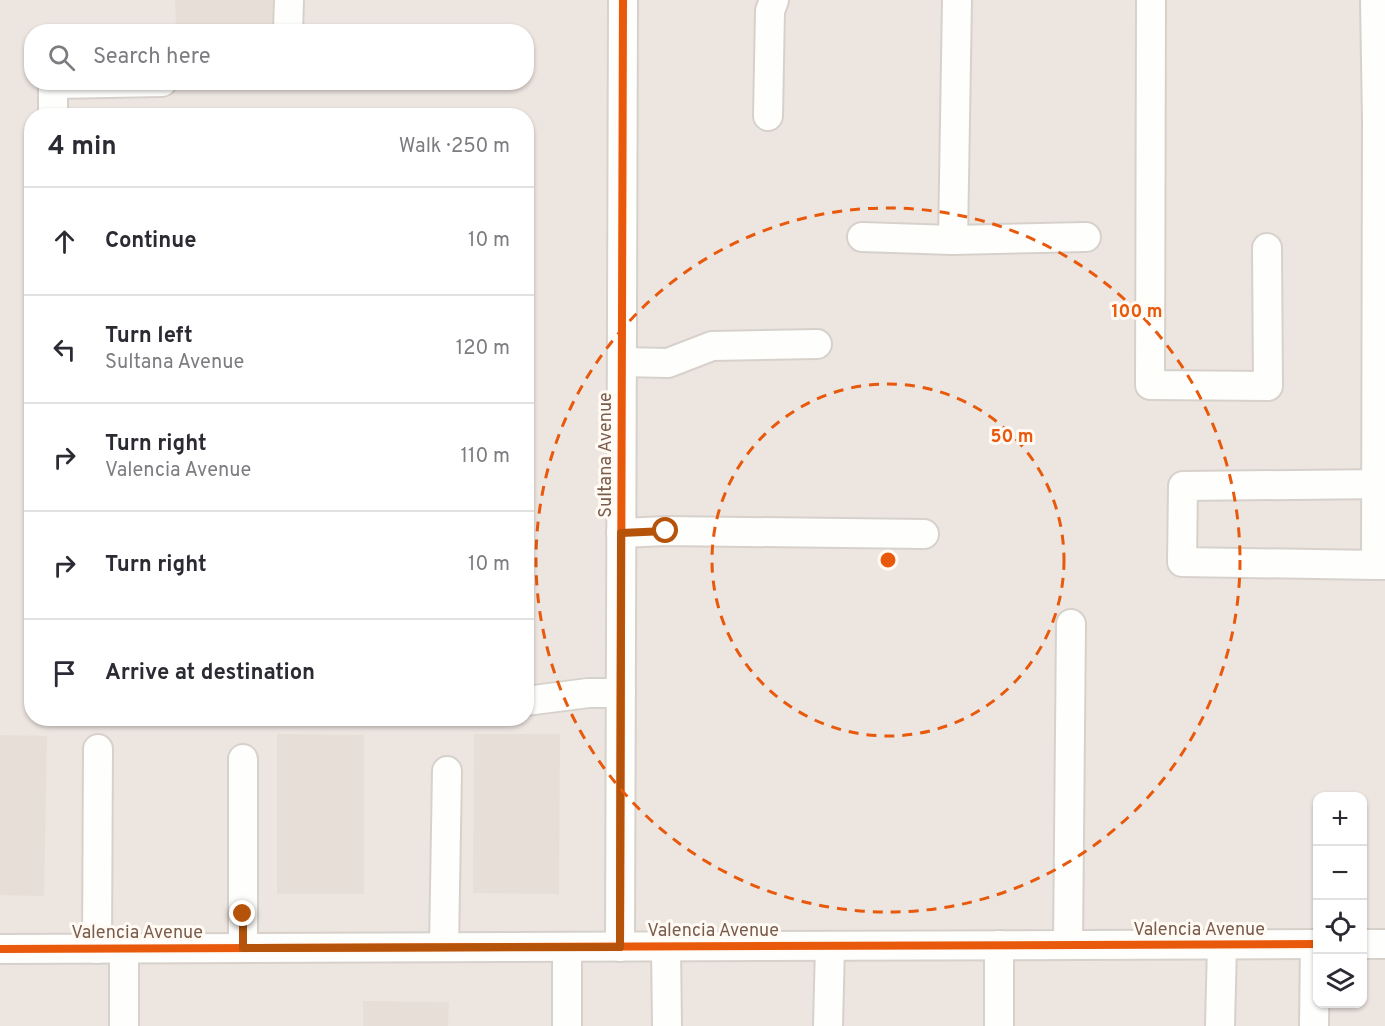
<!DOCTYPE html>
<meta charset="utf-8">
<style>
body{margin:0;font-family:Overpass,sans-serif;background:#f7f7f7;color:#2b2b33}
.controls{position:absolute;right:18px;bottom:18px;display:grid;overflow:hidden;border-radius:12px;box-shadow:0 2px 4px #0004}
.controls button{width:54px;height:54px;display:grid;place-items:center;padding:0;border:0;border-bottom:2px solid #e1e1e2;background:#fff;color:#2b2b33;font:30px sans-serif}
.stop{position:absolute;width:18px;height:18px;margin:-14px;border:4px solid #b45309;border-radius:50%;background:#fff}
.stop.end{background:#b45309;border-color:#fff;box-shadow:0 2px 6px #0008}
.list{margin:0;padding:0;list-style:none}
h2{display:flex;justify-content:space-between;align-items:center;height:78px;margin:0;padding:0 24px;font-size:26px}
h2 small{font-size:20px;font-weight:400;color:#7c7c81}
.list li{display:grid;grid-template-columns:39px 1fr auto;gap:18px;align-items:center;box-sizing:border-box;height:108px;padding:0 24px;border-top:2px solid #e1e1e2}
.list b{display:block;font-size:22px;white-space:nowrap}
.list p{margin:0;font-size:20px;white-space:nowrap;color:#7c7c81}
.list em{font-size:20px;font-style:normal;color:#7c7c81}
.icon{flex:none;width:33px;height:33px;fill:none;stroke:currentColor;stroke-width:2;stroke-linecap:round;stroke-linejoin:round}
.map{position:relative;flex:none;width:1385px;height:1026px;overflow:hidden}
.search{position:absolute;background:#fff;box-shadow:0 2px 4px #0004;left:24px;top:24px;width:510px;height:66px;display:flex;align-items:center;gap:15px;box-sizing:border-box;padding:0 21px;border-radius:24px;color:#7c7c81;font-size:22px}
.panel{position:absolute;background:#fff;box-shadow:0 2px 4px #0004;left:24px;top:108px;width:510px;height:618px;border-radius:24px}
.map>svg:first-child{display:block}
</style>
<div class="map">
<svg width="1385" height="1026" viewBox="0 0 1385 1026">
<rect width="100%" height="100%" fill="#f9f5f0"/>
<path fill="#ede5e0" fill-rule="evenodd" d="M0 0H1385V1026H0ZM32 32H526V82H32ZM32 116H526V718H32ZM1318 796H1362V1004H1318Z"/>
<g fill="#e6ded7">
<polygon points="175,0 280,0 280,32 176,32"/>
<polygon points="277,734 364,735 364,894 277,894"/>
<polygon points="474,734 560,734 559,894 473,893"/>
<polygon points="0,735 47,736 44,896 0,895"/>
<polygon points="363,1001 449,1002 448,1026 363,1026"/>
</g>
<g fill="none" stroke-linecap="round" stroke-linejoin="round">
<g stroke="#d7d1cb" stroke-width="32">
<g id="minor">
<polyline points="1151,0 1150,385 1268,386 1267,248"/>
<polyline points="1375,0 1377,121 1376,565 1385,565"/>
<polyline points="288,32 289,0"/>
<polyline points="53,116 53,84 162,82"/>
<polyline points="768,116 770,11 774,0"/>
<polyline points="862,237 953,240 957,0"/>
<polyline points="953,240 1086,237"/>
<polyline points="622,362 668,363 712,346 817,344"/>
<polyline points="621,533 666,531 924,534"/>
<polyline points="1376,565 1182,562 1183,486 1385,484"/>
<polyline points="526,701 588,693 621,693"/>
<polyline points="243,759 243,948"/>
<polyline points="1362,944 1385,944"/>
<polyline points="1068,945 1071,624"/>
<polyline points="444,947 447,771"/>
<polyline points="620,947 623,0"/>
<polyline points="666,947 667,1026"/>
<polyline points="124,948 124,1026"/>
<polyline points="0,949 1318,944"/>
<polyline points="97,949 98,749"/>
<polyline points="567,1026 567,947"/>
<polyline points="828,1026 830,946"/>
<polyline points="999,1026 999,945"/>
<polyline points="1220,1026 1222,945"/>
<polyline points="1314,1026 1315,944"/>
</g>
</g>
<use href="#minor" stroke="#fefefd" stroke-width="28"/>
<g stroke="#fffaf3" stroke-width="11">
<g id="cycleway">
<polyline points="620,947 623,0"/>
<polyline points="0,949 1318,944"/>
</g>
</g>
<use href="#cycleway" stroke="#e8590c" stroke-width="8"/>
</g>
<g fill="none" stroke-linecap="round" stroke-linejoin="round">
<polyline stroke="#b45309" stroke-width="8" points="243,914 243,948 620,947 621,533 666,531"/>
</g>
<g fill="none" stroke="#e8590c" stroke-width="3" stroke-dasharray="10 8">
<circle cx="888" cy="560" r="176"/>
<circle cx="888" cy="560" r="352"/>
</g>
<g text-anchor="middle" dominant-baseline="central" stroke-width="6" stroke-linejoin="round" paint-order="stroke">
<g font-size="18" fill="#7a5c4d" stroke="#fffaf3">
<text transform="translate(606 455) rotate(-90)">Sultana Avenue</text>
<text x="1199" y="930">Valencia Avenue</text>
<text x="713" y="931">Valencia Avenue</text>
<text x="137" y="933">Valencia Avenue</text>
</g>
</g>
<circle cx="888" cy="560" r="9" fill="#e8590c" stroke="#fffaf3" stroke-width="3"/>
<g font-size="18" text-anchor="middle" font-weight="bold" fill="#e8590c" stroke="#fffaf3" stroke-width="6" stroke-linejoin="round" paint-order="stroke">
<text x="1137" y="317">100 m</text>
<text x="1012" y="442">50 m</text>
</g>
</svg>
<div class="controls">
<button>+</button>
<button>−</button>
<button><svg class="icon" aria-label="locate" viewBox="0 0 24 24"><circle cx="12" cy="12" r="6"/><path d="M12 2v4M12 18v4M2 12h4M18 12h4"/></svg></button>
<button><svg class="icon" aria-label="layers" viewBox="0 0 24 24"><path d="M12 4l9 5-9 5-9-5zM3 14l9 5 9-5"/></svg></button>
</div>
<div class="stop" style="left:666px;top:531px"></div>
<div class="stop end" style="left:243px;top:914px"></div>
<div class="search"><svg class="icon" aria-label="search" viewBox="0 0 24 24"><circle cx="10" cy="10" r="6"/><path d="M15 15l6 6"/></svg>Search here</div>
<section class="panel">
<h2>4 min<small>Walk · 250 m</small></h2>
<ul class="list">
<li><svg class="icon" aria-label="ahead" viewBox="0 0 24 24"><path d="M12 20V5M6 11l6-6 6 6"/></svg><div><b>Continue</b></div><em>10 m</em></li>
<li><svg class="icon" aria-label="left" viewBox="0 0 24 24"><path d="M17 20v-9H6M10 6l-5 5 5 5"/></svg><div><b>Turn left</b><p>Sultana Avenue</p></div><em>120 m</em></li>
<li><svg class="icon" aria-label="right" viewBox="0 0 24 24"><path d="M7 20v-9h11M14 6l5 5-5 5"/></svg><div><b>Turn right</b><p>Valencia Avenue</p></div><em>110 m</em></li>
<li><svg class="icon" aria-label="right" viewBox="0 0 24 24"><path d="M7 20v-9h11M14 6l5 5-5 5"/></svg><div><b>Turn right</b></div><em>10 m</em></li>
<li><svg class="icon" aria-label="arrive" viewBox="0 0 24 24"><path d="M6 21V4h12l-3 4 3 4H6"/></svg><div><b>Arrive at destination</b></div></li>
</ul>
</section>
</div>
